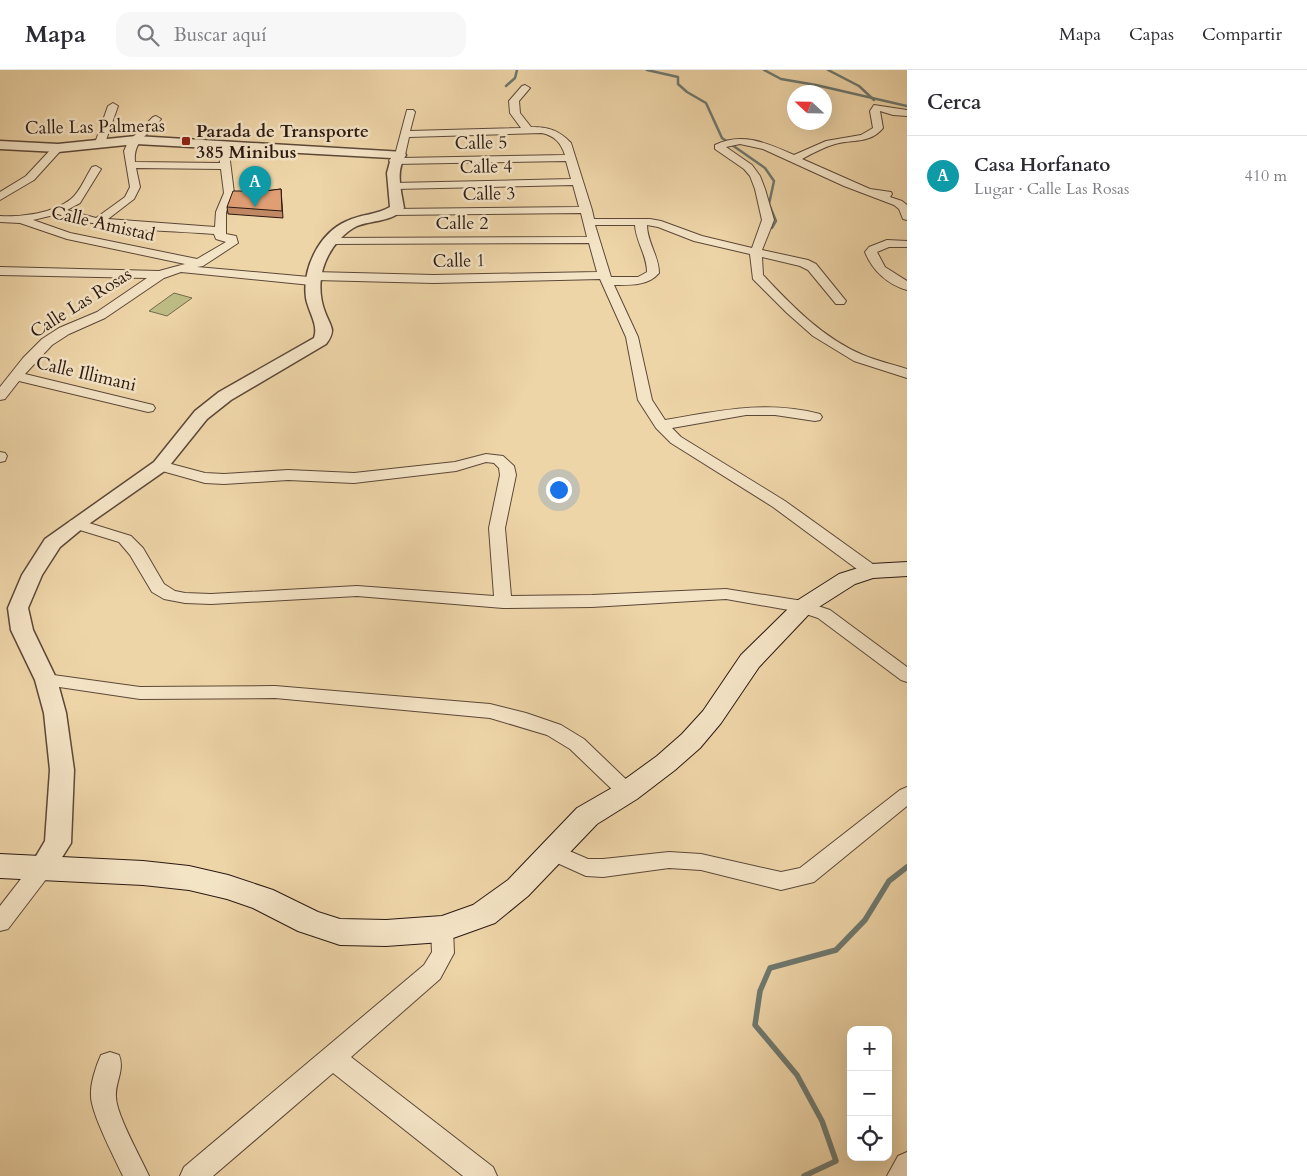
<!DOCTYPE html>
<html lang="es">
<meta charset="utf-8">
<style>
body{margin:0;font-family:Cardo,serif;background:#f7f7f7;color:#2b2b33}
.controls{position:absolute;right:15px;bottom:15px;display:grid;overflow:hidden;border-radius:10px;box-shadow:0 5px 20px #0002}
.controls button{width:45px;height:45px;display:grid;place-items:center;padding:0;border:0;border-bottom:1px solid #e1e1e2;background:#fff;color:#2b2b33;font:25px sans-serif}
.compass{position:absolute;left:787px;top:15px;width:45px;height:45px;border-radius:50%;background:#fff;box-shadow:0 5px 20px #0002;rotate:292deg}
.you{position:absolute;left:558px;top:419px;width:18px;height:18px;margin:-12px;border:4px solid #fff;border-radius:50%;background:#1a73e8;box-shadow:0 0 0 8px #1a73e833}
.badge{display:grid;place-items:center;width:32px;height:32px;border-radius:50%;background:#8f2418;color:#fff;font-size:16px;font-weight:700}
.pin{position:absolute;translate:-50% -41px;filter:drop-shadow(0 1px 2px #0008)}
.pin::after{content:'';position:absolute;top:26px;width:18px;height:15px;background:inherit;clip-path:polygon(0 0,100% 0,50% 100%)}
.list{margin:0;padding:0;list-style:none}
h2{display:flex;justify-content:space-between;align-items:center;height:65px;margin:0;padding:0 20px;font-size:21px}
h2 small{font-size:16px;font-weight:400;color:#7c7c81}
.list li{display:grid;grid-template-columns:32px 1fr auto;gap:15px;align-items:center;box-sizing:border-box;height:80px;padding:0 20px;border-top:1px solid #e1e1e2}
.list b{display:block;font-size:19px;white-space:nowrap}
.list p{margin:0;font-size:16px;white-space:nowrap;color:#7c7c81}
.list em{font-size:16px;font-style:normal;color:#7c7c81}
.icon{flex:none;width:28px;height:28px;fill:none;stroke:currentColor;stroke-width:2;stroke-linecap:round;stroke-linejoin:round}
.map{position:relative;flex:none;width:907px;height:1106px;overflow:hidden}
header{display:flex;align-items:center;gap:30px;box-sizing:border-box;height:70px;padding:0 25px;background:#fff;border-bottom:1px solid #e1e1e2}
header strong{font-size:24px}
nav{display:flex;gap:28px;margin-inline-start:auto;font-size:18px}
.search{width:350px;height:45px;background:#f7f7f7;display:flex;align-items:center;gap:12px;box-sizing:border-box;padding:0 18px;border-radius:15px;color:#7c7c81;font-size:19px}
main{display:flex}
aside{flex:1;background:#fff}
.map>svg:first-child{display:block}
</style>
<header>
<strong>Mapa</strong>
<div class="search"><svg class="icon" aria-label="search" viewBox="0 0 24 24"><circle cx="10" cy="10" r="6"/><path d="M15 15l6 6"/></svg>Buscar aquí</div>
<nav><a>Mapa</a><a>Capas</a><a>Compartir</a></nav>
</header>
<main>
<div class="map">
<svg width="907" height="1106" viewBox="0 0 907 1106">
<rect width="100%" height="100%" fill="#eed5a8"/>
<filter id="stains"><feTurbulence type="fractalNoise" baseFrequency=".004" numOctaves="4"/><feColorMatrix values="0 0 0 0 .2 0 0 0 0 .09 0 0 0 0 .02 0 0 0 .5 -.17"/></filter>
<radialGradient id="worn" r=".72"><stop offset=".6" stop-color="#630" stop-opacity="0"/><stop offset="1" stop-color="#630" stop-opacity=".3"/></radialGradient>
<polygon fill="#bdbc84" stroke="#746a4b" points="174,223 192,228 167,246 149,241"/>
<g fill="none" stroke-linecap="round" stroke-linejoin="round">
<g stroke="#6e786f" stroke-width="2.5">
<polyline points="647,0 678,7 678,14 687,22 706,33 722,68 765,98 774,111 769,134 776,151 772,158"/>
<polyline points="764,0 781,9 816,15 907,36"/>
<polyline points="828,0 859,16 874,30"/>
<polyline points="506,16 515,8 517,0"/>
</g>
<polyline stroke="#6e786f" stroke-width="5.5" points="804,1106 836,1091 822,1051 797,1005 755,955 760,921 770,898 836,880 865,850 889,811 907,797"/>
<g stroke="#5c4838" stroke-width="2">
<g id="minor">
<path d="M525 15 530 18 519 31 520 43 531 57C548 57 559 60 571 73L592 140 594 149H650L661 151 702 166 752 178 762 150 755 119 750 106 744 99 715 79V75C742 61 769 74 794 85L826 71 861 65 873 58 870 41 874 35 907 40V46L893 45 880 41 883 58C870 74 853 69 835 74 824 77 813 83 802 89L870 119 891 122 892 124 890 127 902 131 907 135V150L903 149 899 139 894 135 844 116 763 79 740 74 726 77 752 95 760 106 765 119 774 150 762 180 808 190 816 194 846 231 844 234H836L808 200 800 196 762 187 763 205C792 236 823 268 863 285 877 291 892 294 907 299V308L854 291 813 266 787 243 753 209 750 184 694 171 658 157 647 155C647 172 659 186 659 203 648 216 630 215 614 215L638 267 652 330 665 350C719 341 765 330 820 344L822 347 820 350 815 351 775 345H746L672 358 681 367 785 431 877 497 879 501 877 505 871 506 865 505 773 437 671 373 656 358 638 330 626 267 600 209 434 213 316 210 315 214 311 215 181 202 164 208 105 248 69 264 52 275 25 304 153 335 155 338 153 341 148 342 19 311 5 329 0 330V317L23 288 42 269 59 258 97 242 147 208 0 205V197L159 201 185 194 67 169 20 153 0 152V146C22 147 52 144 71 129 80 122 86 106 92 97L96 96 101 99 80 133 67 140 96 148 125 127 130 117 124 81 128 72 153 47 156 46 161 49C149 65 133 70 135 92L220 93 218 75 223 72 228 75 234 123 226 142V164L236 166 238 173 203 196 197 197 309 207 310 203 314 202 434 205 597 202 589 173 329 174 323 171 329 168 587 167 581 143 391 145 386 142 391 139 579 137 573 115 394 119 389 116 394 113 571 109 566 91 394 94 389 91 390 89 399 88 395 85 407 40H413L415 42 410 61 521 58 510 43 509 31 522 16ZM542 63C555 66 561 73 565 85L401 88 405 85 409 67ZM136 98 221 99 224 123 216 142 215 157 108 149 134 129 140 117ZM58 144C108 161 162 160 214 164L216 169 226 172 197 189 70 163 33 150ZM595 155H635C636 172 647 185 647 202L638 207H611Z"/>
<polygon points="113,33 118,36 105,73 100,76 96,75 95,73 108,36"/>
<polygon points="58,75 63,78 34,110 0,130 0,122 26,106 54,76"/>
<path d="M887 170 907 171V177H889L877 182 885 197 907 211V220C888 215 872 200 865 182L869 177Z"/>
<polygon points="0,382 5,383 7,386 5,391 0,392"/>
<polygon points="486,384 503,386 514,396 516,405 505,458 511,526 592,525 726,519 803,531 830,540 907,597 907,612 901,610 818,548 800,542 726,529 592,537 503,538 357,526 211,534 185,533 164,529 152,522 130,485 119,472 70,457 68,454 70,451 76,449 131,466 143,478 164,514 175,521 185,523 211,524 357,516 494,526 489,458 500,405 499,398 494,393 486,392 456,401 354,413 288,410 224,414 205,413 155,399 152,396 155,393 160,391 205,403 224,404 288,400 354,403 455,392"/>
<polygon points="46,604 140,617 275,616 490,634 526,643 561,655 584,669 634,717 637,722 634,727 627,730 620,727 570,679 547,665 490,648 275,628 140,629 39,614 37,610 39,606"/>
<polygon points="907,717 907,736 814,812 781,820 701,800 669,798 603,807 586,806 546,788 542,782 546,776 553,774 588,789 603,789 669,782 701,784 781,802 800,798 900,720"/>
<polygon points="42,789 50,792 53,798 50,804 8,859 0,861 0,836 34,792"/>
<polygon points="442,850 450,852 453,859 454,883 440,909 351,987 493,1097 497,1106 463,1106 333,1003 213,1106 180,1106 184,1097 424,895 432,882 431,859 434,852"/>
<path d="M110 982 119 985C125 1000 115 1012 116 1027 116 1044 141 1088 149 1106H123C115 1089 91 1043 91 1026 90 1014 96 996 101 985Z"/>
<polygon points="907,1082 907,1106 887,1106 898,1086"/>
</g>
</g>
<g stroke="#5c4838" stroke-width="3">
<path id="tertiary" d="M136 66 404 82 406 85C395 101 401 120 404 138 393 152 372 150 357 156 345 162 334 174 328 186 319 203 318 224 325 242 327 248 331 254 332 260 332 266 329 270 326 274L231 330 207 349 166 400 83 458 60 477 42 505 28 538 33 560 57 610 66 643 74 700 71 773 51 805 42 808 33 805 29 798 45 771 50 700 44 643 35 610 11 560 8 538 22 505 45 469 154 392 195 341 219 322 314 268C319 255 308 241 306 228 302 199 319 163 347 151 361 144 377 145 390 137L387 103 391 88 136 74 58 82 0 79V71L58 74Z"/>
</g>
<g stroke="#2b1912" stroke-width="2">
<polygon id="secondary" points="907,492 907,506 873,508 855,514 811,542 759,597 721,653 700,678 675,700 637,729 597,754 528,826 495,853 442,872 386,876 340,875 298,861 253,838 227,829 189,820 143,815 0,808 0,784 143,791 189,796 228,805 273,820 318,842 340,849 386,850 442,846 473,835 508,810 577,738 617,715 657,686 682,664 703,641 741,585 795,532 839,504 871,494"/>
</g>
<use href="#minor" fill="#f4e4c6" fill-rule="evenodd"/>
<use href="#tertiary" fill="#f4e4c6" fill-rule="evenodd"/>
<use href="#secondary" fill="#f4e4c6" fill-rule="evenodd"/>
</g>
<polygon fill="#c08863" stroke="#2b1912" points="281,119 283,148 228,144 227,137 249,123"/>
<polygon fill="#df9e73" stroke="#2b1912" points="281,119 282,141 227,137 233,121 244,121 249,123"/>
<rect fill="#8f2418" stroke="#f4e4c6" stroke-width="2" x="181" y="66" width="10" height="10" rx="2.5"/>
<g text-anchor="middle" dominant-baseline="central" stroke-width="5" stroke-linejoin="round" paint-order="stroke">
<g font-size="18" fill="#2b1912" stroke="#f4e4c6">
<text transform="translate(95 57) rotate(-1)">Calle Las Palmeras</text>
<text transform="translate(481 73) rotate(-1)">Calle 5</text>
<text transform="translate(486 97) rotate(-1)">Calle 4</text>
<text transform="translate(489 124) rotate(-1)">Calle 3</text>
<text x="462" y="153">Calle 2</text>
<text transform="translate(103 154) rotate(13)">Calle Amistad</text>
<text transform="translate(459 191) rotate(-1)">Calle 1</text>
<text transform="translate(81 233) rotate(-32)">Calle Las Rosas</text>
<text transform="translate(86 304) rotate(13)">Calle Illimani</text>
</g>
<g font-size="18" font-weight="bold" fill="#2b1912" stroke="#f4e4c6" text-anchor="start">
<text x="196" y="61">Parada de Transporte<tspan x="196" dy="21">385 Minibus</tspan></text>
</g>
</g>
<rect width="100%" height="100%" filter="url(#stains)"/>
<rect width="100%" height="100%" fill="url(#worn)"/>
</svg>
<div class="controls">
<button>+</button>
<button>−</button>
<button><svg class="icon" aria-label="locate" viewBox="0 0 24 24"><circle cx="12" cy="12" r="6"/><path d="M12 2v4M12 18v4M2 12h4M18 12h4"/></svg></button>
</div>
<svg class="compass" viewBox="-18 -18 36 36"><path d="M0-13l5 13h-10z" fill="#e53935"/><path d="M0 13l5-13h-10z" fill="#7c7c81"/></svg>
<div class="you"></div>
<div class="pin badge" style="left:255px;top:137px;background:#0f9aa8">A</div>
</div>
<aside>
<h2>Cerca<small></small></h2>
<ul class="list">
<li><span class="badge" style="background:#0f9aa8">A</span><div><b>Casa Horfanato</b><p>Lugar · Calle Las Rosas</p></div><em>410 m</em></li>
</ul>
</aside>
</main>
